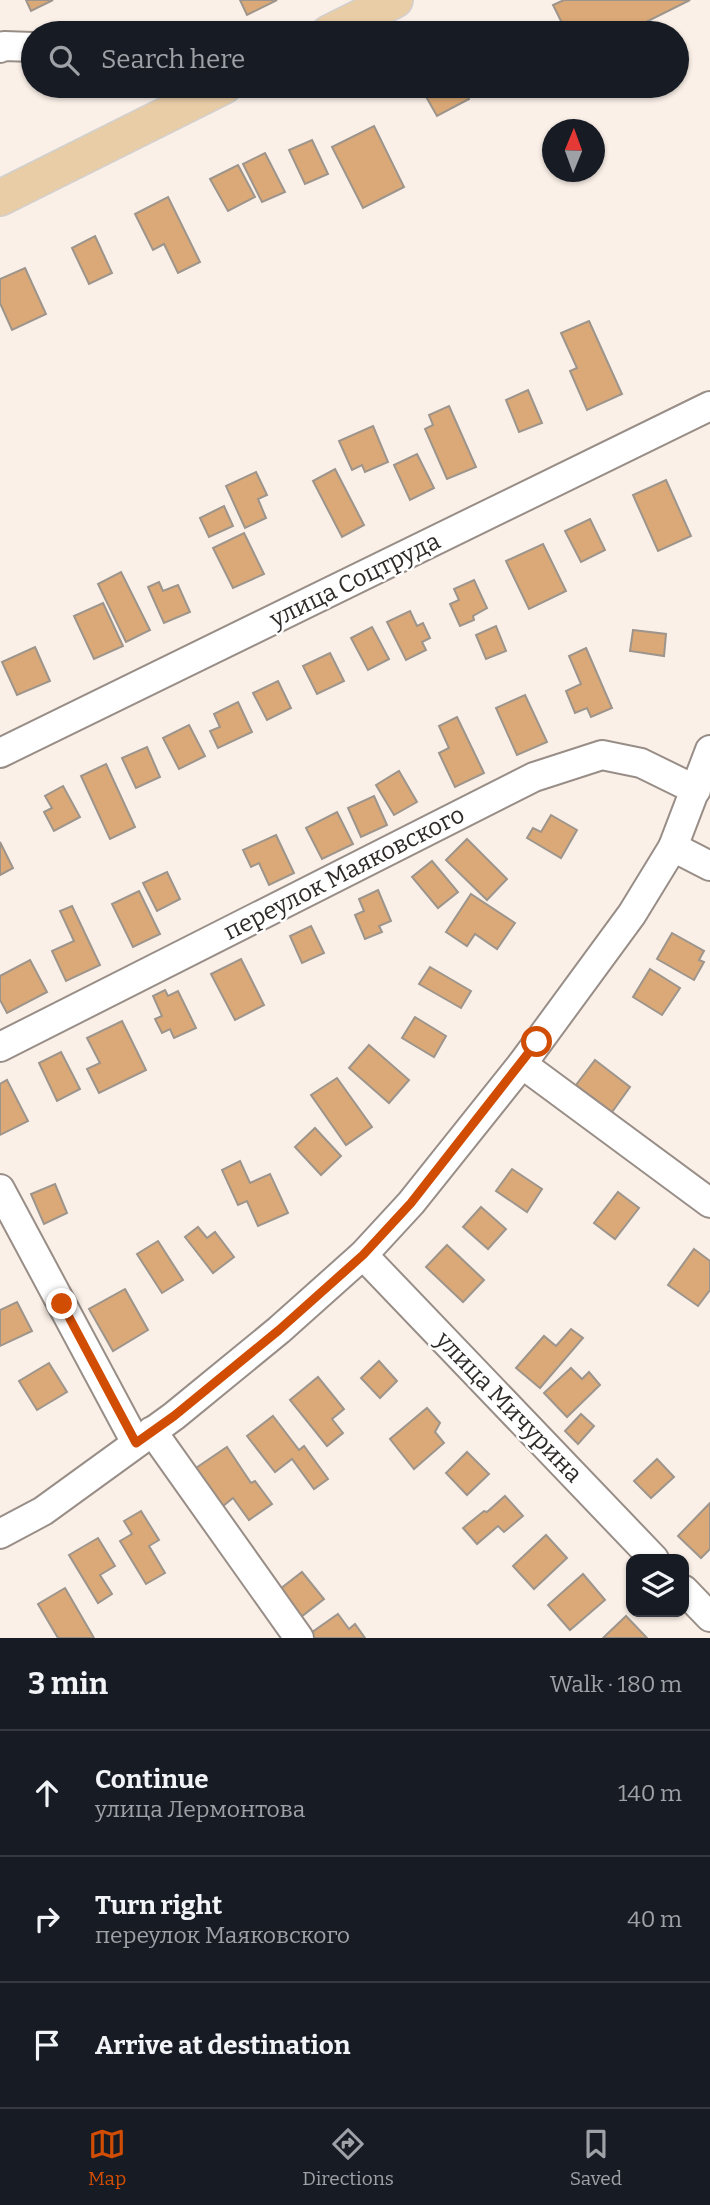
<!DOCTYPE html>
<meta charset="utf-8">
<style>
body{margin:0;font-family:Bitter,serif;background:#242831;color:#f1f3f6}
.controls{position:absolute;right:21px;bottom:21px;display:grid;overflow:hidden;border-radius:14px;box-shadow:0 2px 5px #0004}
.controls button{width:63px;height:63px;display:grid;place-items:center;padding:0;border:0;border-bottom:2px solid #363941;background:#171b24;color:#f1f3f6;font:35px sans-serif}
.compass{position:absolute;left:542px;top:119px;width:63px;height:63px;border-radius:50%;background:#171b24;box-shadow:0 2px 5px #0004;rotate:1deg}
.stop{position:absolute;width:21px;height:21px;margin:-16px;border:5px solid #d14d03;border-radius:50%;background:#fff}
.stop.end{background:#d14d03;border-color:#fff;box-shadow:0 2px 7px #0008}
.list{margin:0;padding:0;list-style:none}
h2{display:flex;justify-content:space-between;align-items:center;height:91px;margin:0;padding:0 28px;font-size:30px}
h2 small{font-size:23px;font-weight:400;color:#9ea1a6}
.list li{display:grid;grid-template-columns:46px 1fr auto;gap:21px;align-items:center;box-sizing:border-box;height:126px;padding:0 28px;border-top:2px solid #363941}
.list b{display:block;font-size:26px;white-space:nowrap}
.list p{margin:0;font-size:23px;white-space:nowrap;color:#9ea1a6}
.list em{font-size:23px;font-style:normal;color:#9ea1a6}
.icon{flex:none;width:38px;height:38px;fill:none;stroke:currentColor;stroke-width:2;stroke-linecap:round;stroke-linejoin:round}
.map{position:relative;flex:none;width:710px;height:1638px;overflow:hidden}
.search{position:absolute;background:#171b24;box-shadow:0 2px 5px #0004;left:21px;right:21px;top:21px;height:77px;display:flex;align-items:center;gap:18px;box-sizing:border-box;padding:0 24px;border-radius:38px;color:#9ea1a6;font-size:26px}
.sheet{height:469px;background:#171b24}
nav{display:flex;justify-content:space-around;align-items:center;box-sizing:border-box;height:98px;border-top:2px solid #363941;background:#171b24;font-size:19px;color:#9ea1a6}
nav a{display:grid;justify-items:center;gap:4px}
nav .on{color:#d14d03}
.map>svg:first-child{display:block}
</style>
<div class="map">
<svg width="710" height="1638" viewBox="0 0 710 1638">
<rect width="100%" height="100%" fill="#faf0e8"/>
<g fill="#dba977" stroke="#9d958c" stroke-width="2">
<polygon points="26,0 53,0 31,11"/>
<polygon points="240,0 277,0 247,15"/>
<polygon points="564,0 690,0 624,33 567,33 553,5"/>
<polygon points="420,86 462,86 469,99 437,116"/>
<polygon points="374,126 404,187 363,208 332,147"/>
<polygon points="312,140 328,174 305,184 289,150"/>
<polygon points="265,153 285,192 262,202 243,164"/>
<polygon points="238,165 255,197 228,211 210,179"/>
<polygon points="168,197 200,262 178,273 164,244 153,250 135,214"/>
<polygon points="95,236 112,273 89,284 72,248"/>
<polygon points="25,268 46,314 12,330 0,303 0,279"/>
<polygon points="589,321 622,394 587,410 570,371 577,368 561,333"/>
<polygon points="528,390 542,423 519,432 506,400"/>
<polygon points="449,406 476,467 447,479 425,429 433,425 429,415"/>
<polygon points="373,426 388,462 365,472 362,465 352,470 339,441"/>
<polygon points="417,454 434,488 410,500 394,465"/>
<polygon points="335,469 364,525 342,537 313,481"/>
<polygon points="256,472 267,495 258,499 266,518 245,528 226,486"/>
<polygon points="666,480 691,536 658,551 633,495"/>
<polygon points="224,506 233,526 209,537 200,518"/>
<polygon points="590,519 605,550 581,562 565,531"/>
<polygon points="244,533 264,574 233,588 213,548"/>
<polygon points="543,544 566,591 529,609 506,561"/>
<polygon points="121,572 150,630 126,642 98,584"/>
<polygon points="474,580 487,608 473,616 474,620 460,626 450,604 459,600 454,589"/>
<polygon points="159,582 163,591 178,585 190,612 164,623 148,587"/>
<polygon points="103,603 123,646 94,659 74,616"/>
<polygon points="410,611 417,626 423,623 430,638 422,642 426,650 406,660 387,622"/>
<polygon points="496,626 506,651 486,659 476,635"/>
<polygon points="372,627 389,659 368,670 351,638"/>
<polygon points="633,630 666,634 664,656 630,651"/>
<polygon points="35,647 50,681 17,695 2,662"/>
<polygon points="586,648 612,708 591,717 587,708 575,713 566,691 581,684 569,656"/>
<polygon points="330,653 344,681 317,694 303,666"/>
<polygon points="278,681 291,708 267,720 253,693"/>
<polygon points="525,695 547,742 517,755 496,708"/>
<polygon points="238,702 252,732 218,748 210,731 220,727 214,714"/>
<polygon points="457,717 484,773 455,787 439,753 449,748 439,726"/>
<polygon points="189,725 205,756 179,769 163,738"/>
<polygon points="147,747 160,777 136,788 122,758"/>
<polygon points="106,764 135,827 110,839 81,776"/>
<polygon points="399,771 417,802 394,815 376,785"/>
<polygon points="63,786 80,817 54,831 44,812 52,808 45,796"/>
<polygon points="374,796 387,825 361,837 348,808"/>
<polygon points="337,812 353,844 322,859 306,828"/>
<polygon points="551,815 577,830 561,858 527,838 533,828 541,832"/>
<polygon points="276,835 294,873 269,885 259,863 251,867 243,850"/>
<polygon points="467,839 507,879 487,900 446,860"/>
<polygon points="0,842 13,868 0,875"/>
<polygon points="432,861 458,892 438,908 412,877"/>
<polygon points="167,872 180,899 157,911 143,883"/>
<polygon points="378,890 391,921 379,926 382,932 365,939 355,915 364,911 359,899"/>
<polygon points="139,891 160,934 133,947 112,904"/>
<polygon points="471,894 515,923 497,949 475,934 467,946 446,932"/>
<polygon points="72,906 100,965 66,981 52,951 74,941 60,911"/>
<polygon points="311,926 324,953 302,963 290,936"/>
<polygon points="672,933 704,951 699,960 704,962 694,980 657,959"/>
<polygon points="241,959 264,1005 235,1020 211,974"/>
<polygon points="30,960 47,992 7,1013 0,1000 0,976"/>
<polygon points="430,967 471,991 461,1008 419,984"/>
<polygon points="650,969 680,988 662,1015 633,997"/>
<polygon points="165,990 168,996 178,991 196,1028 174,1038 170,1029 162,1033 155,1019 162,1016 153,996"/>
<polygon points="415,1017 446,1036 434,1057 402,1038"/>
<polygon points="122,1021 146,1070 99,1093 87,1069 100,1063 87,1038"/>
<polygon points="369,1045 409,1080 389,1103 349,1068"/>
<polygon points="61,1052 80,1089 57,1101 39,1063"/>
<polygon points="595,1060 630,1087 612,1112 576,1085"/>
<polygon points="337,1078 372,1127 346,1145 311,1095"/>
<polygon points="7,1080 28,1121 0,1135 0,1084"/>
<polygon points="315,1128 341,1156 321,1175 295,1147"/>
<polygon points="240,1161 250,1183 270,1174 288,1213 258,1226 247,1201 238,1205 222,1170"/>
<polygon points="512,1169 542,1189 527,1212 496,1191"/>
<polygon points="55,1184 67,1213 44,1224 31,1194"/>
<polygon points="618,1192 639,1208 615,1239 594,1223"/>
<polygon points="481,1207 506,1229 488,1249 463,1227"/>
<polygon points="198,1227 207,1238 215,1232 234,1257 213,1273 185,1237"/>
<polygon points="158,1241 183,1280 162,1293 137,1254"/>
<polygon points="447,1245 484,1280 463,1302 426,1267"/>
<polygon points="694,1249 710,1261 710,1290 698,1306 668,1285"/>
<polygon points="125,1289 148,1330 113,1351 89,1309"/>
<polygon points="17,1302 32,1331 0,1346 0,1310"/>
<polygon points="571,1329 583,1338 540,1388 516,1368 544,1336 556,1346"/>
<polygon points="379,1361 397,1381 380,1398 361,1378"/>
<polygon points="49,1363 67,1392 37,1410 19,1381"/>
<polygon points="571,1368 582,1379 589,1372 600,1385 567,1417 544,1393"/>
<polygon points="318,1377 344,1409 332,1419 343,1433 327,1446 290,1400"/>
<polygon points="427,1408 440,1423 435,1432 444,1443 414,1469 390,1439"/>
<polygon points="581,1414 594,1426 578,1444 565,1431"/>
<polygon points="273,1416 299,1450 304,1446 328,1479 314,1489 292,1459 275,1472 247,1436"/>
<polygon points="227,1447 251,1483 255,1481 272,1504 249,1520 233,1498 223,1506 196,1468"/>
<polygon points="467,1452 489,1474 467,1495 446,1473"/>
<polygon points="657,1459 674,1477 651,1498 634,1481"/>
<polygon points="505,1496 523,1516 504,1532 498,1526 477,1544 463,1528 484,1511 487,1512"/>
<polygon points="710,1503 710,1549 701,1558 678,1536"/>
<polygon points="141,1511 159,1540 149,1546 165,1573 146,1584 120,1541 132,1534 124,1521"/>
<polygon points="546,1535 567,1558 534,1589 513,1566"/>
<polygon points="98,1538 115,1566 100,1575 112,1594 98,1603 69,1555"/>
<polygon points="302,1572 324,1599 297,1620 275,1593"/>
<polygon points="583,1574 605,1600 570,1630 548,1605"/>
<polygon points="65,1588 94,1638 58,1638 38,1604"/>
<polygon points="338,1614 349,1629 355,1624 365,1638 310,1638 308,1635"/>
<polygon points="626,1616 647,1638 603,1638"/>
</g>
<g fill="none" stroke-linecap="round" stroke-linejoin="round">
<g stroke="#988e87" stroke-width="32">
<g id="minor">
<polyline points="0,48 4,46 33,47"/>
<polyline points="174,86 184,106"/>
<polyline points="0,753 710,406"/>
<polyline points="673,847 710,866"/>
<polyline points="0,1047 534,777 602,755 641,763 696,790"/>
<polyline points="522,1064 710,1203"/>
<polyline points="0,1189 136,1443"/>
<polyline points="363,1255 654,1559"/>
<polyline points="152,1431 299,1638"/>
<polyline points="0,1534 43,1511 174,1416 279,1330 363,1255 411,1203 522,1064 632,914 673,847 710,750"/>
<polyline points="684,1590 710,1617"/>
</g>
</g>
<g stroke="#d1d0d0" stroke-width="38">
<g id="major">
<polyline points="329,33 395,0"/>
<polyline points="0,198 224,86"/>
</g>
</g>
<use href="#minor" stroke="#fff" stroke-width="28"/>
<use href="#major" stroke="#e9cda7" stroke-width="35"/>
</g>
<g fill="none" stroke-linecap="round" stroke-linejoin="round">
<polyline stroke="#d14d03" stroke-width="9" points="62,1304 136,1443 174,1416 279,1330 363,1255 411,1203 537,1042"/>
</g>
<g text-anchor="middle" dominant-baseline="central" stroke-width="5" stroke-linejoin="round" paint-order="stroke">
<g font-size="24" fill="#2f2b29" stroke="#fff">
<text transform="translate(355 580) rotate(-26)">улица Соцтруда</text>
<text transform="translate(344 873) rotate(-27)">переулок Маяковского</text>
<text transform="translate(509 1407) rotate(46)">улица Мичурина</text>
</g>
</g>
</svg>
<div class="controls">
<button><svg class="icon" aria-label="layers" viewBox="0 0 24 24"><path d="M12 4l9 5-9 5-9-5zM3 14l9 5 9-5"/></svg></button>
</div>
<svg class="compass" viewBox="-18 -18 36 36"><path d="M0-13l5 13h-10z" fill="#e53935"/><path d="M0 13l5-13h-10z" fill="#9ea1a6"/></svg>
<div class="stop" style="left:537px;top:1042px"></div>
<div class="stop end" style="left:62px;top:1304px"></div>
<div class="search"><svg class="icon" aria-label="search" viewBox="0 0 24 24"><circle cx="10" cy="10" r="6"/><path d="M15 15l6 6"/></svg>Search here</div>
</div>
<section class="sheet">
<h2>3 min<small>Walk · 180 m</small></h2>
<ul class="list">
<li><svg class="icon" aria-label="ahead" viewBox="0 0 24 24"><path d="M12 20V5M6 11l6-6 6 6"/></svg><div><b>Continue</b><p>улица Лермонтова</p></div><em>140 m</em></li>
<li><svg class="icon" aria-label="right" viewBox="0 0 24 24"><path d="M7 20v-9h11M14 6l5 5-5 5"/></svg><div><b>Turn right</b><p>переулок Маяковского</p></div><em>40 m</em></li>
<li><svg class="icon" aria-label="arrive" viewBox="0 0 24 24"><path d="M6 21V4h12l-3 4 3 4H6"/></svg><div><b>Arrive at destination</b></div></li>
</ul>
</section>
<nav>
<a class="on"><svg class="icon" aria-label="map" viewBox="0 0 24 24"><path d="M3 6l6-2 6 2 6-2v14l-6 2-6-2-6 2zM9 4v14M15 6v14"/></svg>Map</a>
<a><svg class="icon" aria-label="directions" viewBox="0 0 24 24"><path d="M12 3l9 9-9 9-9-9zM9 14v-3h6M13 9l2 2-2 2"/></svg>Directions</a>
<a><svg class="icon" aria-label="saved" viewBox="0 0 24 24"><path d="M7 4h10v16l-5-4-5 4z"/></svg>Saved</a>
</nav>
